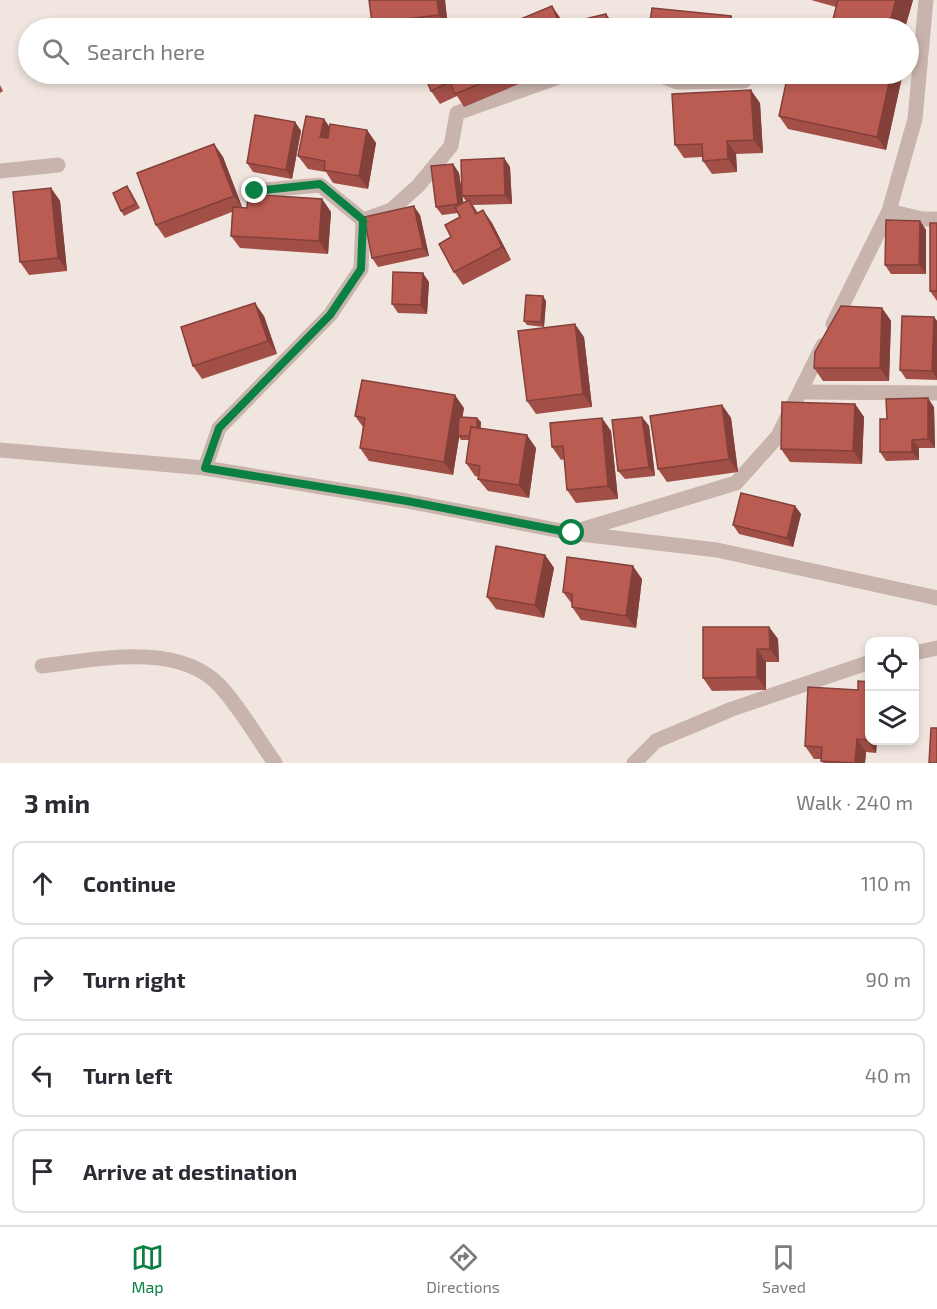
<!DOCTYPE html>
<meta charset="utf-8">
<style>
body{margin:0;font-family:"Exo 2",sans-serif;background:#f7f7f7;color:#2b2b33}
.controls{position:absolute;right:18px;bottom:18px;display:grid;overflow:hidden;border-radius:12px;box-shadow:0 3px 9px #0003}
.controls button{width:54px;height:54px;display:grid;place-items:center;padding:0;border:0;border-bottom:2px solid #e1e1e2;background:#fff;color:#2b2b33;font:30px sans-serif}
.stop{position:absolute;width:18px;height:18px;margin:-14px;border:4px solid #0b8043;border-radius:50%;background:#fff}
.stop.end{background:#0b8043;border-color:#fff;box-shadow:0 2px 6px #0008}
.list{margin:0;padding:0;list-style:none}
h2{display:flex;justify-content:space-between;align-items:center;height:78px;margin:0;padding:0 24px;font-size:26px}
h2 small{font-size:20px;font-weight:400;color:#7c7c81}
.list li{display:grid;grid-template-columns:39px 1fr auto;gap:18px;align-items:center;box-sizing:border-box;height:84px;margin:0 12px 12px;padding:0 12px;border:2px solid #e1e1e2;border-radius:12px}
.list b{display:block;font-size:22px;white-space:nowrap}
.list em{font-size:20px;font-style:normal;color:#7c7c81}
.icon{flex:none;width:33px;height:33px;fill:none;stroke:currentColor;stroke-width:2;stroke-linecap:round;stroke-linejoin:round}
.map{position:relative;flex:none;width:937px;height:763px;overflow:hidden}
.search{position:absolute;background:#fff;box-shadow:0 3px 9px #0003;left:18px;right:18px;top:18px;height:66px;display:flex;align-items:center;gap:15px;box-sizing:border-box;padding:0 21px;border-radius:33px;color:#7c7c81;font-size:22px}
.sheet{height:462px;background:#fff}
nav{display:flex;justify-content:space-around;align-items:center;box-sizing:border-box;height:84px;border-top:2px solid #e1e1e2;background:#fff;font-size:16px;color:#7c7c81}
nav a{display:grid;justify-items:center;gap:3px}
nav .on{color:#0b8043}
.map>svg:first-child{display:block}
</style>
<div class="map">
<svg width="937" height="763" viewBox="0 0 937 763">
<rect width="100%" height="100%" fill="#f1e6df"/>
<g fill="none" stroke-linecap="round" stroke-linejoin="round">
<g stroke="#c8b4ac" stroke-width="15">
<polyline points="656,74 677,82 744,81"/>
<polyline points="0,171 58,165"/>
<polyline points="254,191 320,185 363,220"/>
<polyline points="889,211 915,119 926,0"/>
<polyline points="833,324 889,211 922,219 937,219"/>
<polyline points="800,392 937,393"/>
<polyline points="0,450 205,468 407,501 572,533 717,550 937,598"/>
<polyline points="205,468 219,428 330,315 361,269 363,220 391,210 418,186 451,146 457,113 567,74"/>
<polyline points="577,531 736,483 778,436 823,345"/>
<polyline points="914,653 937,648"/>
<path d="M42 666C95 660 177 641 219 685 240 707 257 738 275 763"/>
<polyline points="634,763 656,741 732,709 870,662"/>
</g>
</g>
<g fill="#a14f47">
<polygon points="369,0 445,0 448,28 375,28 372,23"/>
<polygon points="811,0 913,0 905,28 835,28 832,23 836,7"/>
<polygon points="439,74 543,74 464,107 457,96 440,104 431,91"/>
<polygon points="902,77 886,150 788,129 779,116"/>
<polygon points="0,85 3,91 0,93"/>
<polygon points="760,103 763,153 736,154 737,172 712,174 703,161 702,157 684,158 675,145"/>
<polygon points="324,119 330,128 367,130 376,143 368,189 333,183 326,172 308,169 298,156"/>
<polygon points="295,122 301,131 292,179 253,172 247,163"/>
<polygon points="214,144 223,157 242,208 247,208 322,199 331,212 328,254 240,248 231,236 232,212 165,238 156,225"/>
<polygon points="504,158 510,167 512,204 473,205 478,213 483,210 492,223 511,260 463,285 454,272 451,237 460,217 458,213 442,215 436,207 453,164 459,173 463,203 466,201 462,196"/>
<polygon points="51,188 60,201 67,271 29,275 20,262"/>
<polygon points="130,190 140,208 124,216 121,211"/>
<polygon points="420,215 429,256 378,267 372,258"/>
<polygon points="920,221 926,230 926,274 891,274 885,265"/>
<polygon points="937,223 937,301 930,291"/>
<polygon points="429,282 427,314 398,313 392,304"/>
<polygon points="546,301 544,327 527,325 524,321"/>
<polygon points="882,308 891,321 889,381 823,381 814,368"/>
<polygon points="264,316 277,354 202,379 193,366"/>
<polygon points="934,317 937,321 937,380 906,379 900,370"/>
<polygon points="584,337 592,407 536,414 527,401"/>
<polygon points="855,404 864,417 862,464 790,462 781,449"/>
<polygon points="722,405 731,418 738,472 667,482 658,469"/>
<polygon points="934,407 935,448 919,448 919,460 886,461 880,452 887,419"/>
<polygon points="464,408 462,417 477,418 481,422 480,428 536,448 529,498 488,491 478,479 479,477 475,476 466,463 469,440 461,440 459,437 453,475 369,461 360,448 363,427 355,416"/>
<polygon points="642,417 649,426 655,476 625,479 618,471"/>
<polygon points="602,418 611,431 618,499 576,503 567,490 564,459 561,460 552,447"/>
<polygon points="795,506 801,514 793,547 739,534 733,525"/>
<polygon points="545,555 554,568 544,618 496,609 487,597"/>
<polygon points="642,579 636,628 581,620 572,607 572,604 563,592"/>
<polygon points="769,627 778,639 779,662 766,662 766,690 712,691 703,678"/>
<polygon points="808,687 870,741 877,741 876,753 866,752 865,763 823,763 821,759 814,759 805,746"/>
</g>
<g fill="#83403a">
<polygon points="437,0 445,0 448,28 439,15"/>
<polygon points="896,0 913,0 905,28 888,28"/>
<polygon points="552,6 561,19 565,28 561,28"/>
<polygon points="606,14 613,23 614,28 610,28"/>
<polygon points="731,16 740,28 730,28"/>
<polygon points="891,74 899,74 902,77 886,150 877,137"/>
<polygon points="751,90 760,103 763,153 754,140"/>
<polygon points="324,119 333,132 330,150 320,137"/>
<polygon points="295,122 301,131 292,179 286,170"/>
<polygon points="367,130 376,143 368,189 359,176"/>
<polygon points="727,141 736,154 737,172 728,159"/>
<polygon points="214,144 223,157 243,209 234,196"/>
<polygon points="504,158 510,167 512,204 505,195"/>
<polygon points="453,164 459,173 465,213 458,204"/>
<polygon points="51,188 60,201 67,271 58,258"/>
<polygon points="322,199 331,212 328,254 319,241"/>
<polygon points="414,206 420,215 429,256 423,248"/>
<polygon points="483,210 492,223 511,260 502,247"/>
<polygon points="920,221 926,230 926,274 919,265"/>
<polygon points="423,273 429,282 427,314 421,305"/>
<polygon points="543,296 546,301 544,327 541,322"/>
<polygon points="255,303 264,316 277,354 268,341"/>
<polygon points="882,308 891,321 889,381 880,368"/>
<polygon points="934,317 937,321 937,379 932,371"/>
<polygon points="575,324 584,337 592,407 583,394"/>
<polygon points="455,395 464,408 453,475 444,462"/>
<polygon points="928,398 934,407 935,448 928,439"/>
<polygon points="855,404 864,417 862,464 853,451"/>
<polygon points="722,405 731,418 738,472 729,459"/>
<polygon points="642,417 649,426 655,476 649,467"/>
<polygon points="477,418 481,422 480,441 477,436"/>
<polygon points="602,418 611,431 618,499 608,486"/>
<polygon points="527,435 536,448 529,498 519,485"/>
<polygon points="912,440 919,448 919,460 912,452"/>
<polygon points="795,506 801,514 793,547 787,538"/>
<polygon points="545,555 554,568 544,618 535,605"/>
<polygon points="633,566 642,579 636,628 626,616"/>
<polygon points="769,627 778,639 779,662 770,649"/>
<polygon points="757,649 766,662 766,690 757,677"/>
<polygon points="870,691 870,741 877,741 876,753 867,740"/>
<polygon points="857,739 866,752 865,763 855,763"/>
</g>
<g fill="#bb5c53" stroke="#83403a" stroke-width="1.5">
<polygon points="369,0 437,0 439,15 372,23"/>
<polygon points="838,0 896,0 888,28 850,28 832,23"/>
<polygon points="552,6 561,28 499,28"/>
<polygon points="652,8 731,16 730,28 649,28"/>
<polygon points="606,14 610,28 578,28 576,21"/>
<polygon points="439,74 504,74 455,94 450,82 431,91 426,79"/>
<polygon points="788,74 891,74 877,137 779,116"/>
<polygon points="751,90 754,140 727,141 728,159 703,161 702,144 675,145 672,94"/>
<polygon points="255,115 295,122 286,170 247,163"/>
<polygon points="306,116 324,119 320,137 328,138 330,124 367,130 359,176 324,170 325,161 298,156"/>
<polygon points="214,144 234,196 156,225 137,173"/>
<polygon points="504,158 505,195 462,196 461,160"/>
<polygon points="453,164 458,204 436,207 431,166"/>
<polygon points="127,186 136,204 121,211 113,193"/>
<polygon points="51,188 58,258 20,262 13,192"/>
<polygon points="248,194 322,199 319,241 231,236 233,207 247,208"/>
<polygon points="469,200 476,214 483,210 502,247 454,272 439,244 451,237 445,225 460,217 455,207"/>
<polygon points="414,206 423,248 372,258 364,217"/>
<polygon points="886,220 920,221 919,265 885,265"/>
<rect x="930" y="223" width="7" height="68"/>
<polygon points="393,272 423,273 421,305 392,304"/>
<polygon points="526,295 543,296 541,322 524,321"/>
<polygon points="255,303 268,341 193,366 181,327"/>
<polygon points="841,306 882,308 880,368 814,368 815,352"/>
<polygon points="902,316 934,317 932,371 900,370"/>
<polygon points="575,324 583,394 527,401 518,331"/>
<polygon points="362,380 455,395 444,462 360,448 365,418 355,416"/>
<polygon points="928,398 928,439 912,440 912,452 880,452 880,419 887,419 886,399"/>
<polygon points="782,402 855,404 853,451 781,449"/>
<polygon points="722,405 729,459 658,469 650,416"/>
<polygon points="459,417 477,418 477,428 471,427 470,436 458,436"/>
<polygon points="642,417 649,467 618,471 612,420"/>
<polygon points="602,418 608,486 567,490 563,446 552,447 550,423"/>
<polygon points="471,427 527,435 519,485 478,479 480,466 466,463"/>
<polygon points="741,493 795,506 787,538 733,525"/>
<polygon points="496,546 545,555 535,605 487,597"/>
<polygon points="567,557 633,566 626,616 572,607 572,594 563,592"/>
<polygon points="703,627 769,627 770,649 757,649 757,677 703,678"/>
<polygon points="858,681 870,682 867,740 857,739 855,763 821,761 822,747 805,746 808,687 858,690"/>
<polygon points="931,728 937,728 937,763 929,763"/>
</g>
<g fill="none" stroke-linecap="round" stroke-linejoin="round">
<polyline stroke="#0b8043" stroke-width="8" points="255,191 320,184 363,220 361,269 330,315 219,428 205,468 407,501 572,533"/>
</g>
</svg>
<div class="controls">
<button><svg class="icon" aria-label="locate" viewBox="0 0 24 24"><circle cx="12" cy="12" r="6"/><path d="M12 2v4M12 18v4M2 12h4M18 12h4"/></svg></button>
<button><svg class="icon" aria-label="layers" viewBox="0 0 24 24"><path d="M12 4l9 5-9 5-9-5zM3 14l9 5 9-5"/></svg></button>
</div>
<div class="stop" style="left:572px;top:533px"></div>
<div class="stop end" style="left:255px;top:191px"></div>
<div class="search"><svg class="icon" aria-label="search" viewBox="0 0 24 24"><circle cx="10" cy="10" r="6"/><path d="M15 15l6 6"/></svg>Search here</div>
</div>
<section class="sheet">
<h2>3 min<small>Walk · 240 m</small></h2>
<ul class="list">
<li><svg class="icon" aria-label="ahead" viewBox="0 0 24 24"><path d="M12 20V5M6 11l6-6 6 6"/></svg><div><b>Continue</b></div><em>110 m</em></li>
<li><svg class="icon" aria-label="right" viewBox="0 0 24 24"><path d="M7 20v-9h11M14 6l5 5-5 5"/></svg><div><b>Turn right</b></div><em>90 m</em></li>
<li><svg class="icon" aria-label="left" viewBox="0 0 24 24"><path d="M17 20v-9H6M10 6l-5 5 5 5"/></svg><div><b>Turn left</b></div><em>40 m</em></li>
<li><svg class="icon" aria-label="arrive" viewBox="0 0 24 24"><path d="M6 21V4h12l-3 4 3 4H6"/></svg><div><b>Arrive at destination</b></div></li>
</ul>
</section>
<nav>
<a class="on"><svg class="icon" aria-label="map" viewBox="0 0 24 24"><path d="M3 6l6-2 6 2 6-2v14l-6 2-6-2-6 2zM9 4v14M15 6v14"/></svg>Map</a>
<a><svg class="icon" aria-label="directions" viewBox="0 0 24 24"><path d="M12 3l9 9-9 9-9-9zM9 14v-3h6M13 9l2 2-2 2"/></svg>Directions</a>
<a><svg class="icon" aria-label="saved" viewBox="0 0 24 24"><path d="M7 4h10v16l-5-4-5 4z"/></svg>Saved</a>
</nav>
